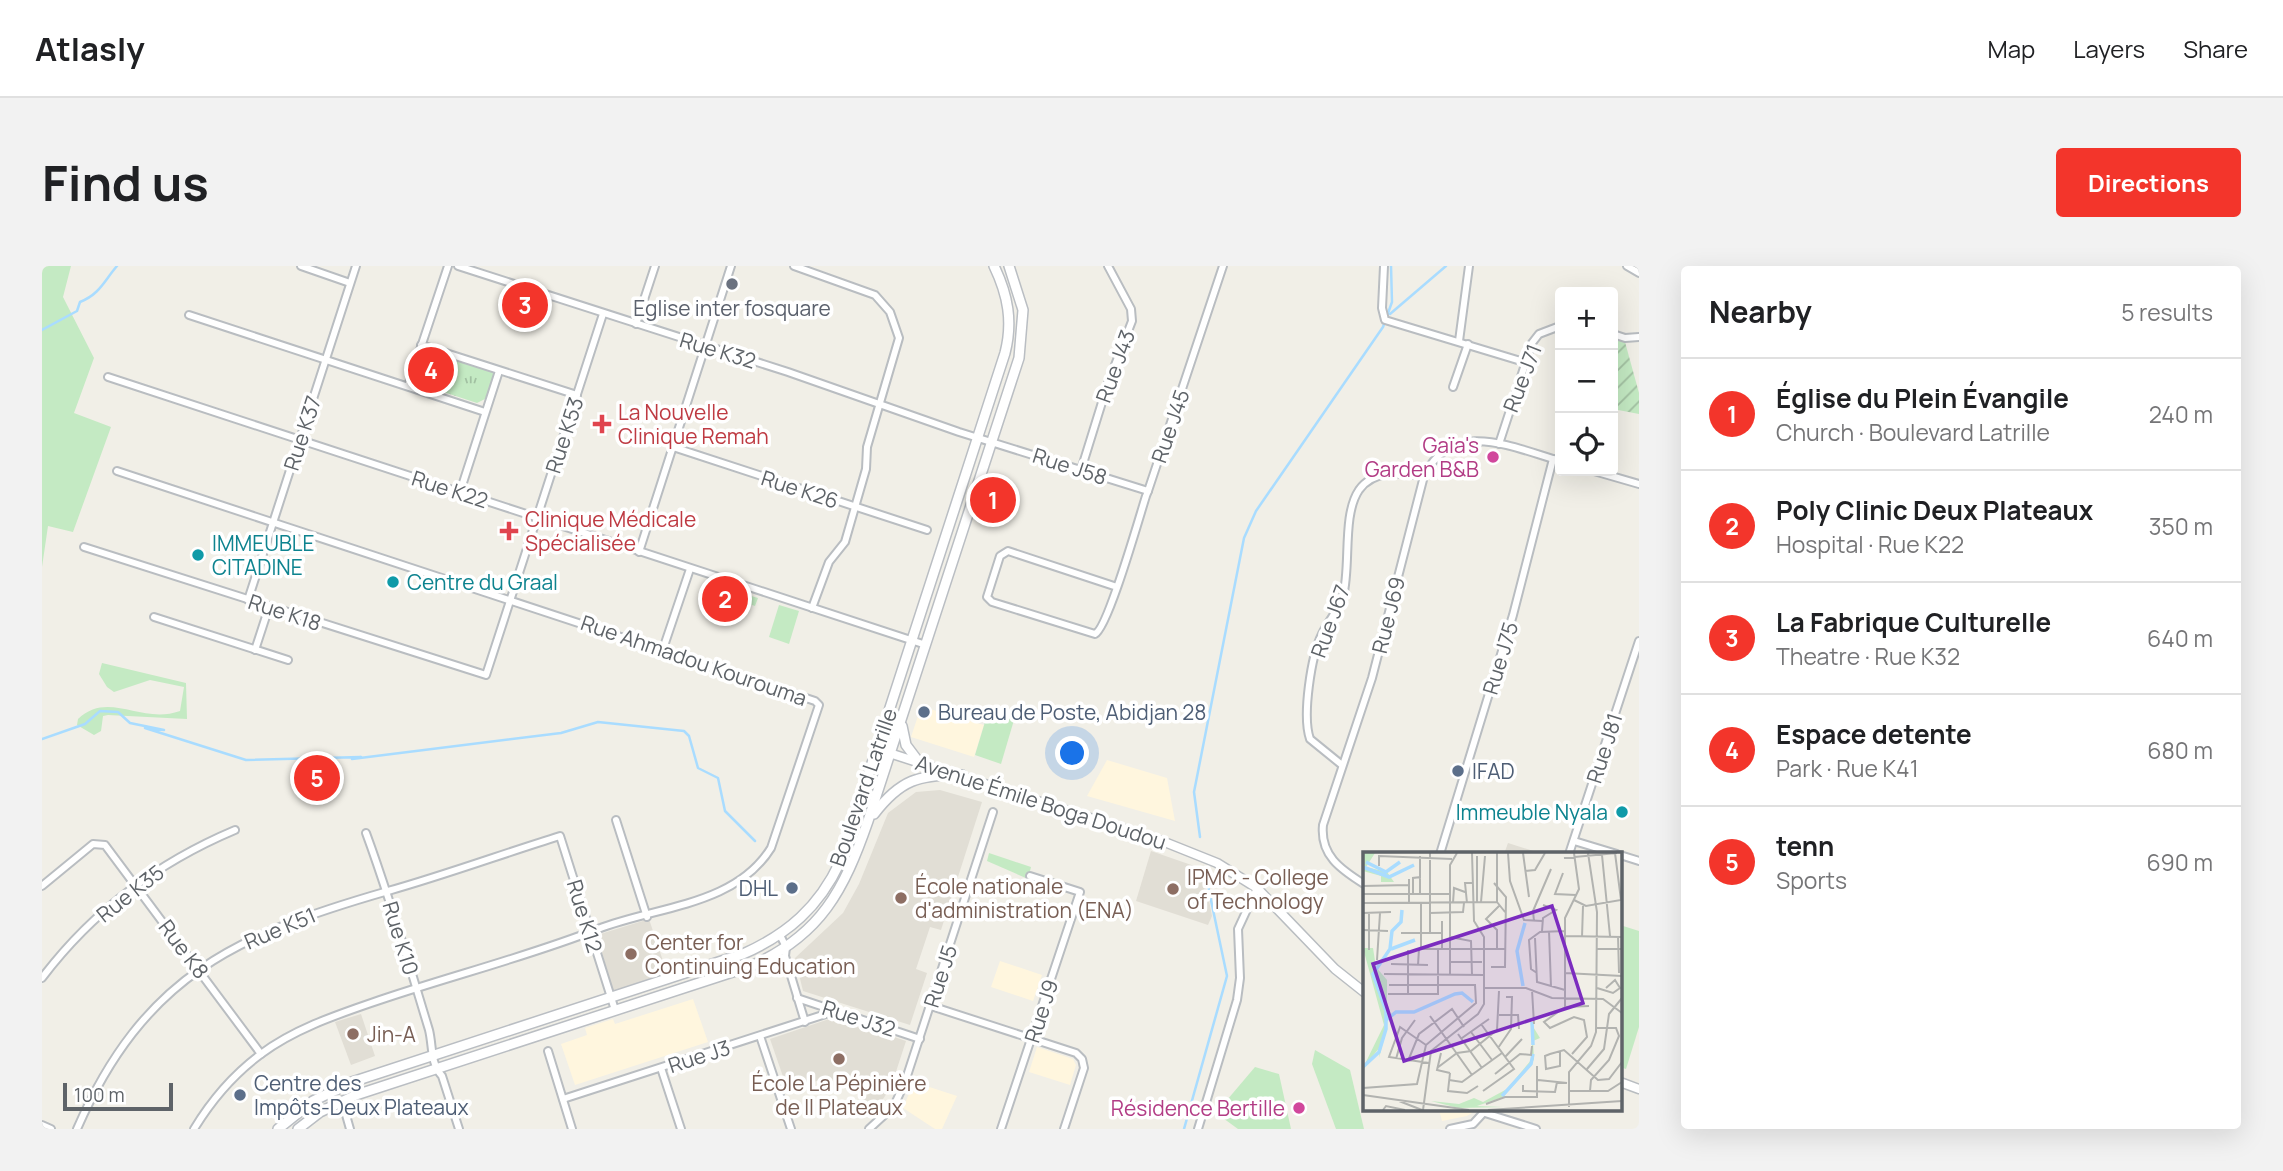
<!DOCTYPE html>
<meta charset="utf-8">
<style>
body{margin:0;font-family:Manrope,sans-serif;background:#f2f2f2;color:#202124}
.controls{position:absolute;right:21px;top:21px;display:grid;overflow:hidden;border-radius:7px;box-shadow:0 7px 28px #0002}
.controls button{width:63px;height:63px;display:grid;place-items:center;padding:0;border:0;border-bottom:2px solid #e0e0e0;background:#fff;color:#202124;font:35px sans-serif}
.scale{position:absolute;left:21px;bottom:18px;width:110px;box-sizing:border-box;padding-left:7px;border:4px solid #5e6368;border-top:0;font-size:19px;line-height:24px;white-space:nowrap;color:#5e6368;-webkit-text-stroke:5px #fff;paint-order:stroke}
.you{position:absolute;left:1031px;top:488px;width:24px;height:24px;margin:-18px;border:5px solid #fff;border-radius:50%;background:#1a73e8;box-shadow:0 0 0 10px #1a73e833}
.badge{display:grid;place-items:center;width:46px;height:46px;border-radius:50%;background:#f3352b;color:#fff;font-size:23px;font-weight:700}
.pin{position:absolute;translate:-50% -50%;border:4px solid #fff;box-shadow:0 2px 7px #0006}
.list{margin:0;padding:0;list-style:none}
h2{display:flex;justify-content:space-between;align-items:center;height:91px;margin:0;padding:0 28px;font-size:30px}
h2 small{font-size:23px;font-weight:400;color:#757577}
.list li{display:grid;grid-template-columns:46px 1fr auto;gap:21px;align-items:center;box-sizing:border-box;height:112px;padding:0 28px;border-top:2px solid #e0e0e0}
.list b{display:block;font-size:26px;white-space:nowrap}
.list p{margin:0;font-size:23px;white-space:nowrap;color:#757577}
.list em{font-size:23px;font-style:normal;color:#757577}
.icon{flex:none;width:38px;height:38px;fill:none;stroke:currentColor;stroke-width:2;stroke-linecap:round;stroke-linejoin:round}
.map{position:relative;flex:none;width:1597px;height:863px;overflow:hidden;border-radius:7px}
header{display:flex;align-items:center;gap:42px;box-sizing:border-box;height:98px;padding:0 35px;background:#fff;border-bottom:2px solid #e0e0e0}
header strong{font-size:33px}
nav{display:flex;gap:38px;margin-inline-start:auto;font-size:24px}
.intro{display:flex;align-items:center;justify-content:space-between;box-sizing:border-box;height:168px;padding:0 42px}
h1{margin:0;font-size:49px}
.button{padding:18px 32px;border-radius:7px;background:#f3352b;color:#fff;font-size:24px;font-weight:700}
main{display:flex;gap:42px;padding:0 42px}
aside{flex:1;background:#fff;border-radius:7px;box-shadow:0 7px 28px #0002}
.map>svg:first-child{display:block}
</style>
<header>
<strong>Atlasly</strong>
<nav><a>Map</a><a>Layers</a><a>Share</a></nav>
</header>
<div class="intro"><h1>Find us</h1><a class="button">Directions</a></div>
<main>
<div class="map">
<svg width="1597" height="863" viewBox="0 0 1597 863">
<defs>
<pattern id="park-tufts" width="24" height="20" patternUnits="userSpaceOnUse" patternTransform="scale(1.75)"><rect width="24" height="20" fill="#c4eac3"/><path d="M3 7l-1-3M5 7V3M7 7l1-3M15 17l-1-3M17 17v-4M19 17l1-3" fill="none" stroke="#a2c1a2"/></pattern>
<pattern id="garden-furrows" width="10" height="10" patternUnits="userSpaceOnUse" patternTransform="scale(1.75)"><rect width="10" height="10" fill="#c4eac3"/><path d="M-1 1l2-2M0 10L10 0M9 11l2-2" fill="none" stroke="#a2c1a2"/></pattern>
</defs>
<rect width="100%" height="100%" fill="#f1efe7"/>
<g fill="#fff6de">
<polygon points="888,443 942,459 932,491 869,471 876,450 885,452"/>
<polygon points="1065,494 1125,512 1133,555 1045,530"/>
<polygon points="958,695 1000,709 991,735 949,721"/>
<polygon points="651,733 666,776 533,819 519,778 545,769 543,762 571,753 573,758"/>
<polygon points="995,781 1031,793 1034,799 1028,819 987,806"/>
<polygon points="872,816 915,830 900,863 893,863 861,842"/>
<polygon points="1397,844 1435,844 1425,850 1400,855"/>
</g>
<g fill="#e1ded5">
<polygon points="898,524 940,536 899,664 888,661 874,703 885,707 868,759 761,725 753,692 801,647 817,618 846,547 874,526"/>
<polygon points="1466,577 1501,588 1462,588"/>
<polygon points="1109,585 1161,603 1170,650 1166,659 1094,635"/>
<polygon points="607,653 625,707 571,725 555,669"/>
<polygon points="319,748 333,790 309,799 293,756"/>
<polygon points="793,751 864,775 849,821 839,836 826,848 812,812 790,820 786,811 746,825 728,773"/>
</g>
<g fill="#c4eac3">
<polygon points="0,0 29,0 21,31 52,92 32,147 69,161 31,266 6,260 0,301"/>
<polygon points="683,322 716,332 713,340 681,329"/>
<polygon points="737,339 757,345 747,378 727,371"/>
<path d="M60 397 144 417 145 453 66 449 61 450 59 465 52 469 35 459 36 453C67 424 99 459 138 445L142 421 108 414 72 426 65 421 57 408Z"/>
<polygon points="946,446 972,454 959,498 933,489"/>
<polygon points="262,505 289,505 289,519 262,518"/>
<polygon points="947,587 989,601 986,613 945,595"/>
<polygon points="1578,659 1597,665 1597,761 1584,803 1578,801"/>
<polygon points="1273,784 1308,804 1322,863 1294,863 1270,798"/>
<polygon points="1213,801 1237,808 1249,863 1196,863 1174,847"/>
</g>
<polygon fill="url(#park-tufts)" points="383,81 453,106 445,132 435,137 377,118 373,111"/>
<polygon fill="url(#garden-furrows)" points="1571,71 1583,76 1597,127 1597,148 1571,143"/>
<g fill="none" stroke-linecap="round" stroke-linejoin="round">
<g stroke="#a9dcff" stroke-width="2.5">
<polyline points="1348,48 1404,0"/>
<path d="M0 64 35 45 38 36C58 28 62 15 75 0"/>
<polyline points="0,473 43,458 58,445 76,446 88,457 122,464 103,462 204,494 319,491 310,493 519,467 556,456 642,465 647,470 656,502 676,512 683,545 713,575"/>
<polyline points="1158,571 1152,526 1202,272 1214,245 1341,61 1350,36 1349,0"/>
<polyline points="1142,863 1185,710 1166,620"/>
</g>
<g stroke="#b9bdc1" stroke-width="8">
<polyline id="pedestrian" points="675,328 680,313"/>
</g>
<g stroke="#b9bdc1" stroke-width="10">
<g id="minor">
<polyline points="259,0 308,17"/>
<polyline points="416,0 746,106 917,166 1106,225"/>
<polyline points="752,0 833,29 848,46 857,72 825,181 824,203 803,276 787,296 770,342"/>
<polyline points="1342,0 1340,42 1343,54 1482,96"/>
<polyline points="1585,0 1597,7"/>
<polyline points="147,49 443,146"/>
<polyline points="594,58 613,0"/>
<polyline points="1571,68 1583,72 1597,71"/>
<polyline points="1417,75 1427,0"/>
<polyline points="379,79 535,129"/>
<polyline points="66,111 884,379"/>
<polyline points="366,120 406,0"/>
<polyline points="1411,121 1426,78"/>
<polyline points="1457,178 1490,77 1497,68 1518,60"/>
<polyline points="631,181 885,264"/>
<polyline points="1039,204 1066,117 1090,55 1089,43 1066,0"/>
<path d="M75 205 773 435 777 439 729 582C693 640 615 640 556 663 482 692 404 711 329 737 291 750 251 764 219 788 192 808 169 835 152 863"/>
<polyline points="1552,205 1597,218"/>
<polyline points="418,226 457,105"/>
<polyline points="42,281 444,409 561,48"/>
<polyline points="597,286 689,0"/>
<path d="M1075 321 966 285 958 290 945 331 950 336 1053 368C1066 362 1097 252 1104 230L1106 225 1181 0"/>
<polyline points="206,334 314,0"/>
<polyline points="112,351 246,394"/>
<polyline points="621,383 648,303"/>
<polyline points="213,384 227,341"/>
<path d="M1300 499 1268 473C1260 450 1269 390 1280 368 1286 355 1297 344 1301 330 1309 300 1300 249 1317 224 1332 203 1359 207 1382 210"/>
<polyline points="574,554 605,651"/>
<path d="M324 567C348 632 367 698 387 764 391 780 388 797 400 810L417 863"/>
<polyline points="1532,575 1575,588"/>
<polyline points="1398,588 1471,349 1511,193"/>
<polyline points="1527,588 1597,375"/>
<polyline points="1578,589 1597,595"/>
<path d="M1322 618C1298 603 1278 589 1281 559L1330 412 1382 210C1411 152 1469 181 1518 195"/>
<polyline points="0,620 51,578 63,579 219,788"/>
<polyline points="738,669 744,681 743,690 763,756"/>
<path d="M0 712C50 646 117 596 193 564"/>
<polyline points="755,732 878,773"/>
<polyline points="889,740 1034,787 1040,793 1042,802 1022,863"/>
<polyline points="718,770 749,863"/>
<polyline points="506,785 530,863"/>
<polyline points="619,802 639,863"/>
<polyline points="521,833 793,745"/>
<polyline points="1443,847 1494,863"/>
<polyline points="304,849 308,863"/>
<polyline points="0,859 9,863"/>
<path d="M35 863C102 710 193 669 346 625 403 609 460 588 518 570L573 744"/>
<polyline points="827,863 852,840 863,816 951,546"/>
<polyline points="959,863 1038,626 988,610"/>
<polyline points="1156,863 1195,734 1198,712 1196,663 1215,622"/>
<polyline points="1408,863 1431,858 1444,844"/>
</g>
</g>
<g stroke="#b9bdc1" stroke-width="11">
<g id="tertiary">
<polyline points="835,483 1125,577 1175,597 1215,622 1293,703 1322,726"/>
<polyline points="1578,816 1597,823"/>
</g>
</g>
<g stroke="#babec3" stroke-width="12">
<g id="secondary">
<polyline points="860,460 864,479 876,495"/>
<path d="M832 548C858 514 877 508 920 509"/>
<path d="M236 863 271 835 310 816 701 688C746 668 777 641 798 596L963 87C971 56 966 29 952 0"/>
<path d="M256 863 278 846 314 829 709 700C779 669 802 624 826 555L977 92 981 44 967 0"/>
</g>
</g>
<use href="#pedestrian" stroke="#fff" stroke-width="4.5"/>
<use href="#minor" stroke="#fff" stroke-width="6"/>
<use href="#tertiary" stroke="#fff" stroke-width="8"/>
<use href="#secondary" stroke="#fff" stroke-width="9"/>
</g>
<circle fill="#6b7280" stroke="#fff" stroke-width="2.5" cx="690" cy="18" r="7"/>
<g fill="#e0444e" stroke="#fff" stroke-width="2.5">
<path d="M556.5 147.5h7v7h7v7h-7v7h-7v-7h-7v-7h7z"/>
<path d="M463.5 254.5h7v7h7v7h-7v7h-7v-7h-7v-7h7z"/>
</g>
<g fill="#d1479c" stroke="#fff" stroke-width="2.5">
<circle cx="1451" cy="191" r="7"/>
<circle cx="1257" cy="842" r="7"/>
</g>
<g fill="#0f9aa8" stroke="#fff" stroke-width="2.5">
<circle cx="156" cy="289" r="7"/>
<circle cx="351" cy="316" r="7"/>
<circle cx="1580" cy="546" r="7"/>
</g>
<g fill="#5c6f8a" stroke="#fff" stroke-width="2.5">
<circle cx="882" cy="446" r="7"/>
<circle cx="1416" cy="505" r="7"/>
<circle cx="750" cy="622" r="7"/>
<circle cx="198" cy="829" r="7"/>
</g>
<g fill="#8d6e63" stroke="#fff" stroke-width="2.5">
<circle cx="1131" cy="623" r="7"/>
<circle cx="859" cy="632" r="7"/>
<circle cx="589" cy="688" r="7"/>
<circle cx="311" cy="768" r="7"/>
<circle cx="797" cy="793" r="7"/>
</g>
<g text-anchor="middle" dominant-baseline="central" stroke-width="7" stroke-linejoin="round" paint-order="stroke">
<g font-size="21" fill="#5b616d" stroke="#fff">
<text x="690" y="42">Eglise inter fosquare</text>
</g>
<g font-size="21" fill="#5e6368" stroke="#fff">
<text transform="translate(676 84) rotate(17)">Rue K32</text>
<text transform="translate(1073 100) rotate(-70)">Rue J43</text>
<text transform="translate(1480 112) rotate(-69)">Rue J71</text>
<text transform="translate(1128 160) rotate(-71)">Rue J45</text>
<text transform="translate(260 167) rotate(-72)">Rue K37</text>
<text transform="translate(522 169) rotate(-72)">Rue K53</text>
<text transform="translate(1028 200) rotate(18)">Rue J58</text>
<text transform="translate(408 223) rotate(18)">Rue K22</text>
<text transform="translate(758 223) rotate(18)">Rue K26</text>
<text transform="translate(243 346) rotate(18)">Rue K18</text>
<text transform="translate(1346 349) rotate(-76)">Rue J69</text>
<text transform="translate(1288 355) rotate(-70)">Rue J67</text>
<text transform="translate(1458 392) rotate(-73)">Rue J75</text>
<text transform="translate(652 394) rotate(19)">Rue Ahmadou Kourouma</text>
<text transform="translate(1562 482) rotate(-72)">Rue J81</text>
<text transform="translate(821 521) rotate(-71)">Boulevard Latrille</text>
<text transform="translate(999 536) rotate(18)">Avenue Émile Boga Doudou</text>
<text transform="translate(88 627) rotate(-38)">Rue K35</text>
<text transform="translate(543 650) rotate(73)">Rue K12</text>
<text transform="translate(238 662) rotate(-23)">Rue K51</text>
<text transform="translate(359 672) rotate(73)">Rue K10</text>
<text transform="translate(142 683) rotate(53)">Rue K8</text>
<text transform="translate(898 710) rotate(-72)">Rue J5</text>
<text transform="translate(999 745) rotate(-72)">Rue J9</text>
<text transform="translate(817 752) rotate(18)">Rue J32</text>
<text transform="translate(657 790) rotate(-18)">Rue J3</text>
</g>
<g font-size="21" fill="#be3a42" stroke="#fff" text-anchor="start">
<text x="576" y="146">La Nouvelle<tspan x="576" dy="24">Clinique Remah</tspan></text>
<text x="483" y="253">Clinique Médicale<tspan x="483" dy="24">Spécialisée</tspan></text>
</g>
<g font-size="21" fill="#b23c85" stroke="#fff" text-anchor="end">
<text x="1437" y="179">Gaïa's<tspan x="1437" dy="24">Garden B&amp;B</tspan></text>
<text x="1243" y="842">Résidence Bertille</text>
</g>
<g font-size="21" fill="#0d838f" stroke="#fff" text-anchor="start">
<text x="170" y="277">IMMEUBLE<tspan x="170" dy="24">CITADINE</tspan></text>
<text x="365" y="316">Centre du Graal</text>
<text x="1566" y="546" text-anchor="end">Immeuble Nyala</text>
</g>
<g font-size="21" fill="#4e5e75" stroke="#fff" text-anchor="start">
<text x="896" y="446">Bureau de Poste, Abidjan 28</text>
<text x="1430" y="505">IFAD</text>
<text x="736" y="622" text-anchor="end">DHL</text>
<text x="212" y="817">Centre des<tspan x="212" dy="24">Impôts-Deux Plateaux</tspan></text>
</g>
<g font-size="21" fill="#785e54" stroke="#fff" text-anchor="start">
<text x="1145" y="611">IPMC - College<tspan x="1145" dy="24">of Technology</tspan></text>
<text x="873" y="620">École nationale<tspan x="873" dy="24">d'administration (ENA)</tspan></text>
<text x="603" y="676">Center for<tspan x="603" dy="24">Continuing Education</tspan></text>
<text x="325" y="768">Jin-A</text>
<text x="797" y="817" text-anchor="middle">École La Pépinière<tspan x="797" dy="24">de II Plateaux</tspan></text>
</g>
</g>
<g transform="translate(1321 586)">
<rect width="259" height="259" fill="#f1efe7"/>
<path d="M0 1H12L3 15 24 20 31 30H18V24L0 19ZM0 96H10L13 115 24 128V175L16 206 17 195 0 216 21 173Z" fill="#c4eac3"/>
<path d="M169 173 177 186 170 189 171 207 168 214 140 245 114 254 140 255 95 256 68 249 96 252 111 246 120 250 144 237 169 207Z" fill="#c4eac3"/>
<path fill="none" stroke="#a9dcff" stroke-width="3.5" d="M3 10 23 20 37 10M0 15 26 25 51 13M28 97 52 88M160 134 154 99 162 71M22 169 33 160H51L92 142 99 141 110 150M169 170 170 193M0 215 16 200 23 177V159L10 122 27 97 29 79 38 70 39 58M139 244 168 212 170 202"/>
<path fill="none" stroke="#b2b3b0" stroke-width="2" d="M134 1V50L142 60M145 1 147 29 161 68 179 69M160 1 166 45M239 3 247 84M114 4V50M201 6 254 1M16 14V4L89 7M162 19 172 18 182 1M200 21 192 42 213 43M0 34 46 33M0 42H87M50 42V26L58 25M57 42V4M211 48 223 54 258 48 252 1M118 50 122 4M0 51 134 50M46 51V27M90 51 91 36 102 40M104 51 102 31H110M0 61 28 60M67 61 100 60 101 51M171 69 170 59 188 17M0 78 25 79M179 79 180 66 193 58 180 53M186 79 188 135M38 81H79M67 81V1M202 84 259 85M255 84 256 121M87 85 108 89 109 123M219 85 220 54M172 86 174 130 202 138M58 97V51M79 97V69M134 97V78L123 67 136 54M233 97H259M6 98V61M45 98V142M14 108 17 61M87 110H119M28 112 65 113M55 113 56 97H142M128 115H142L143 45 131 31M174 121 168 117 166 88 177 80 202 79M202 121 259 124M21 122 121 123M87 123V13L94 1M122 136H163L189 146 240 147 259 161M234 136 250 141 257 136 252 128 243 136M169 138 171 172M25 142H75V97M202 155V66L216 37 211 1M202 155 181 170 187 176 211 165 221 168 224 185 209 202M202 155 226 154M136 163H155L156 177M67 164 109 223M118 172 151 217 120 239M108 180 129 208M95 182 119 216M99 186 126 167M63 193 37 175 26 205 66 211M135 196 148 177 149 145H143M197 199V214L183 217 182 204 187 202 201 198 235 228 246 227 259 210M78 201 74 218 87 221M142 205 159 187M33 207 39 186 52 168M45 209 56 182 89 157 101 175M74 216 94 201 108 199 134 178 136 139M224 217 241 197 246 162 259 146M87 221 85 239 104 241 115 234M132 222 157 202 168 203 169 194M86 228 99 230 139 201M175 228 204 231M160 233V239L192 240 194 230M0 236 54 232 63 193 113 151 112 133H26M205 239H245L259 230M227 239 228 228 246 208 256 184 253 176H234M0 243 106 258M36 249 59 258M123 252 142 245H174V214M206 255V220L228 194 233 180 234 60 225 1M20 258 23 254 42 258M60 258 68 199 115 162 121 152V85L111 69 109 1M125 258 259 249"/>
<path fill="#7b2cbf" fill-opacity="0.15" stroke="#7b2cbf" stroke-width="3.5" d="M189 54 220 151 41 209 10 112Z"/>
<rect width="259" height="259" fill="none" stroke="#5e6368" stroke-width="3.5"/>
</g>
</svg>
<div class="controls">
<button>+</button>
<button>−</button>
<button><svg class="icon" aria-label="locate" viewBox="0 0 24 24"><circle cx="12" cy="12" r="6"/><path d="M12 2v4M12 18v4M2 12h4M18 12h4"/></svg></button>
</div>
<div class="scale">100 m</div>
<div class="you"></div>
<div class="pin badge" style="left:951px;top:234px">1</div>
<div class="pin badge" style="left:683px;top:333px">2</div>
<div class="pin badge" style="left:483px;top:39px">3</div>
<div class="pin badge" style="left:389px;top:104px">4</div>
<div class="pin badge" style="left:275px;top:512px">5</div>
</div>
<aside>
<h2>Nearby<small>5 results</small></h2>
<ul class="list">
<li><span class="badge">1</span><div><b>Église du Plein Évangile</b><p>Church · Boulevard Latrille</p></div><em>240 m</em></li>
<li><span class="badge">2</span><div><b>Poly Clinic Deux Plateaux</b><p>Hospital · Rue K22</p></div><em>350 m</em></li>
<li><span class="badge">3</span><div><b>La Fabrique Culturelle</b><p>Theatre · Rue K32</p></div><em>640 m</em></li>
<li><span class="badge">4</span><div><b>Espace detente</b><p>Park · Rue K41</p></div><em>680 m</em></li>
<li><span class="badge">5</span><div><b>tenn</b><p>Sports</p></div><em>690 m</em></li>
</ul>
</aside>
</main>
